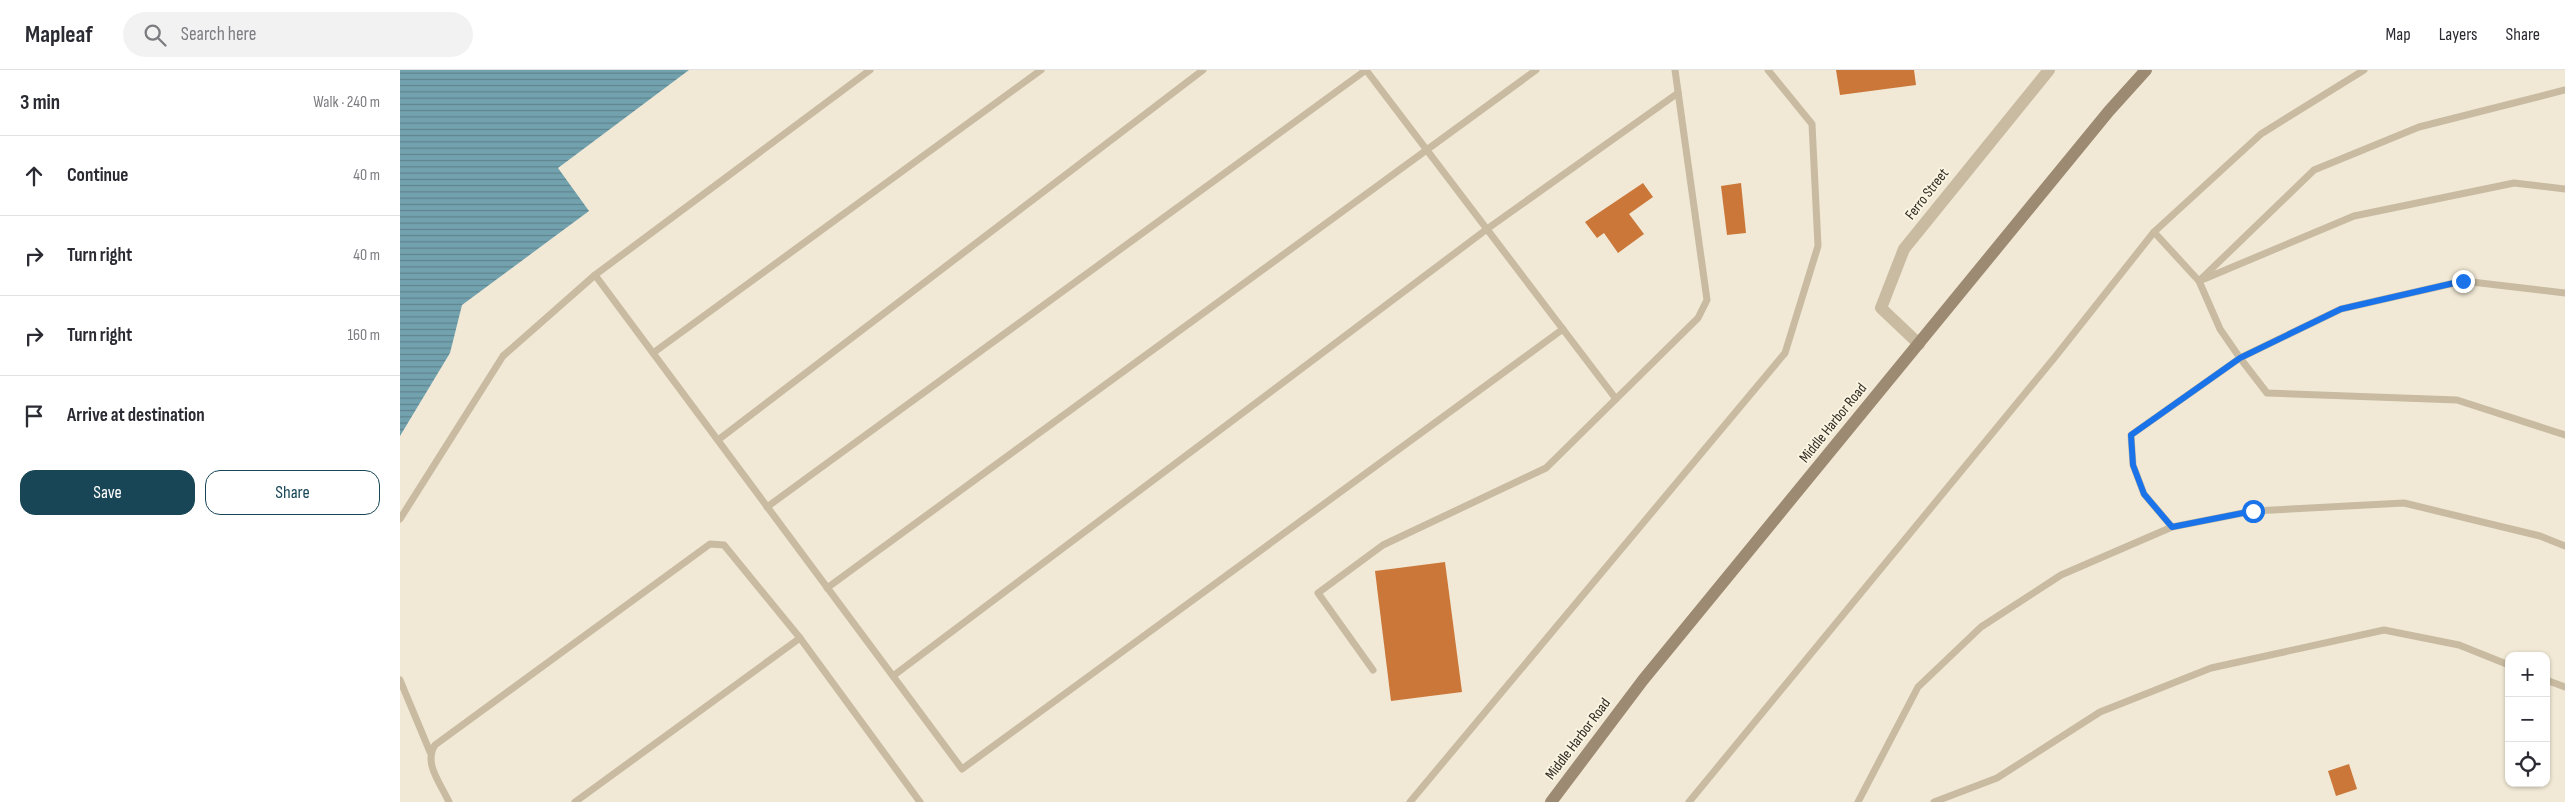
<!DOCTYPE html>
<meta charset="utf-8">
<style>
body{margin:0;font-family:"Sofia Sans Condensed",sans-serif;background:#f2f2f3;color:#2b2b33}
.controls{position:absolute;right:15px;bottom:15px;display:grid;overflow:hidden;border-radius:10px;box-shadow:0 1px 4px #0004}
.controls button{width:45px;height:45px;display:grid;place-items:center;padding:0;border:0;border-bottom:1px solid #e1e1e2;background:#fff;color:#2b2b33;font:25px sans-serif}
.stop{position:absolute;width:15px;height:15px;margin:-11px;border:4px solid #1a73e8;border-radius:50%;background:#fff}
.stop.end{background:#1a73e8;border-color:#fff;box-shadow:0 1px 5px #0008}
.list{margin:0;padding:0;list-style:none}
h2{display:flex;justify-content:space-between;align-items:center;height:65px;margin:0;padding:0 20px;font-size:21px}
h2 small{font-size:16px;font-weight:400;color:#7c7c81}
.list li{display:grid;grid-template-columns:32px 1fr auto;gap:15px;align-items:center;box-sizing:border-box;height:80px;padding:0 20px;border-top:1px solid #e1e1e2}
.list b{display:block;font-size:19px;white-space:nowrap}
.list em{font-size:16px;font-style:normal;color:#7c7c81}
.actions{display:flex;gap:10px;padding:15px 20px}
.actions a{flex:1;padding:11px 0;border:1px solid #184656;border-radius:15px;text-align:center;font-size:18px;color:#184656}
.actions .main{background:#184656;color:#fff}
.icon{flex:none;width:28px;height:28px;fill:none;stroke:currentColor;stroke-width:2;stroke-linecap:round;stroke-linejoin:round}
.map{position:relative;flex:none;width:2165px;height:732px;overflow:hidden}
header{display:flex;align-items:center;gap:30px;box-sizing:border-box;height:70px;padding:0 25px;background:#fff;border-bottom:1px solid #e1e1e2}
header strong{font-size:24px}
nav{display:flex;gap:28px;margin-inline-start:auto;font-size:18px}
.search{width:350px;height:45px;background:#f2f2f3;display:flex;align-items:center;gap:12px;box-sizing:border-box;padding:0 18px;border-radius:28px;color:#7c7c81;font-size:19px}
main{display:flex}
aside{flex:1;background:#fff}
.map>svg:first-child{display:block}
</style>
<header>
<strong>Mapleaf</strong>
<div class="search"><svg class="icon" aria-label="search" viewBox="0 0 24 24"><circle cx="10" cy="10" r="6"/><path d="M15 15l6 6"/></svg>Search here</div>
<nav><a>Map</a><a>Layers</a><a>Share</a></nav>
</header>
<main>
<aside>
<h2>3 min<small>Walk · 240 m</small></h2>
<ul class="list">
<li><svg class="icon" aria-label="ahead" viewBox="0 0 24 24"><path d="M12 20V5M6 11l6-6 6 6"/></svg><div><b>Continue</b></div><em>40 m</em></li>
<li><svg class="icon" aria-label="right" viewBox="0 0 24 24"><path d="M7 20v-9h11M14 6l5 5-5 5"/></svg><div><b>Turn right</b></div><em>40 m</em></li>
<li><svg class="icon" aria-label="right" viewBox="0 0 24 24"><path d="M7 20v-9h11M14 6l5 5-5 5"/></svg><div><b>Turn right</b></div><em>160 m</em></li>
<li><svg class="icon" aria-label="arrive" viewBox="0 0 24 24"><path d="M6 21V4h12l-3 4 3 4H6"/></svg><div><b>Arrive at destination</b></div></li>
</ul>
<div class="actions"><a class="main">Save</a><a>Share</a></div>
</aside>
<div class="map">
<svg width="2165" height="732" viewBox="0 0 2165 732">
<defs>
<pattern id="water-rules" width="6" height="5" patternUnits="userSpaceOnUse" patternTransform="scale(1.25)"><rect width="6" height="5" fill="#73a2af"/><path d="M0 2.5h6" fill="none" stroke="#5f848e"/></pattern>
</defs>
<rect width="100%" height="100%" fill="#f1e9d5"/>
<polygon fill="url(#water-rules)" points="0,0 289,0 158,98 189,141 62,235 50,283 0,366"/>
<g fill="#cb7739">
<polygon points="1436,0 1514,0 1516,15 1440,25"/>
<polygon points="1243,113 1253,127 1229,144 1244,164 1218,183 1204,163 1197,168 1185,152"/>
<polygon points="1341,113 1346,163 1327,165 1321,116"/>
<polygon points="1045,492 1062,622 991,631 975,501"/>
<polygon points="1949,694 1957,719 1936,726 1928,701"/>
</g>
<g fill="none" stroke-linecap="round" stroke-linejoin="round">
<g stroke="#c9bba1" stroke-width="7">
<polyline points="966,0 1216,329"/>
<polyline points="1754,162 1799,211 1820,259 1840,288 1731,365 1733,395 1744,424 1772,457 1853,441 2004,433 2140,466 2165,476"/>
<polyline points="195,205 562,699 1163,259"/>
<polyline points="1804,209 1954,146 2114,113 2165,119"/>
<polyline points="1799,211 1914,100 2019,57 2165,20"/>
<polyline points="2165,223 2063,211 1941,239 1840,288 1867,323 2057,330 2165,365"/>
<polyline points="253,283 641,0"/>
<polyline points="318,370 803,0"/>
<polyline points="367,437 966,0"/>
<polyline points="0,449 103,286 195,205 470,0"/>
<polyline points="427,518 1136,0"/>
<polyline points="973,600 918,523 983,475 1146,398 1298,248 1307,230 1275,0"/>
<polyline points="493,606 1087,159 1278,23"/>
<polyline points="0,610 30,682"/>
<polyline points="2146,610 2165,617"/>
<path d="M49 732C41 714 23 693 35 675L310 474 324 475 400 568"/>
<polyline points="175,732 400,568 520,732"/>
<polyline points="1010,732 1385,283 1418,176 1412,54 1368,0"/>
<polyline points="1289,732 1655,287 1754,162 1861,64 1964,0"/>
<polyline points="1458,732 1518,617 1581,557 1661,505 1772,457"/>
<polyline points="1534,732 1597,708 1700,642 1811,598 1984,560 2059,575 2109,595"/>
</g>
<polyline stroke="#c9bba1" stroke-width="12" points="1519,274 1481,238 1504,179 1649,0"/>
<polyline stroke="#9d8a72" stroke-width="12" points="1151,732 1243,610 1709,41 1746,0"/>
</g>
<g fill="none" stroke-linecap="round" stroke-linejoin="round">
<polyline stroke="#1a73e8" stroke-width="6" points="1853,441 1772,457 1744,424 1733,395 1731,365 1840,288 1941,239 2063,211"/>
</g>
<g text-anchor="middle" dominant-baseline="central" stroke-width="4" stroke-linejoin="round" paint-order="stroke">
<g font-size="15" fill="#332c24" stroke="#f9f3e1">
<text transform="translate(1527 124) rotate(-52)">Ferro Street</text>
<text transform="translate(1433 353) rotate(-51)">Middle Harbor Road</text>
<text transform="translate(1178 669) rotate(-53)">Middle Harbor Road</text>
</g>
</g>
</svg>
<div class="controls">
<button>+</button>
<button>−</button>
<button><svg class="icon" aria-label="locate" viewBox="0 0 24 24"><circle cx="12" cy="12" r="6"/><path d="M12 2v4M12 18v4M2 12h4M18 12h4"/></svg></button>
</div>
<div class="stop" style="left:1853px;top:441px"></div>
<div class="stop end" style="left:2063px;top:211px"></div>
</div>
</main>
